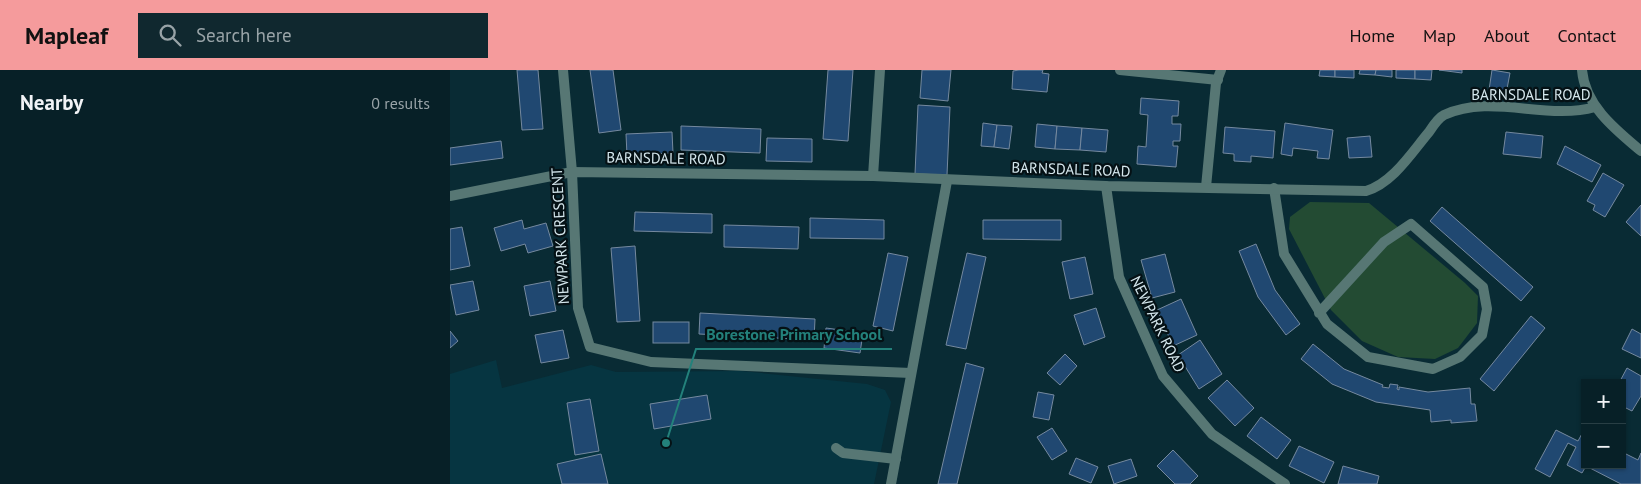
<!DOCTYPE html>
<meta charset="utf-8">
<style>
body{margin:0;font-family:"PT Sans",sans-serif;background:#10282f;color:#f1f3f6}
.controls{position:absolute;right:15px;bottom:15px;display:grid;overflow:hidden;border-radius:0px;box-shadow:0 1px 4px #0004}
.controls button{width:45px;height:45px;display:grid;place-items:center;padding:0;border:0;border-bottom:1px solid #283e44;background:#072027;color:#f1f3f6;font:25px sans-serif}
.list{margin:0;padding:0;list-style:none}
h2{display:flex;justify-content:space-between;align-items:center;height:65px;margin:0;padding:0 20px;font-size:21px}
h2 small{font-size:16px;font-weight:400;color:#98a3a7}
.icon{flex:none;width:28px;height:28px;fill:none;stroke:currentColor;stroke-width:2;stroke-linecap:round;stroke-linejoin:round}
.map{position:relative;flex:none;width:1191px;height:414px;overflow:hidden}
header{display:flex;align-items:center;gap:30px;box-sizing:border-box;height:70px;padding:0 25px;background:#f59b9c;color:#111}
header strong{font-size:24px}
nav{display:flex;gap:28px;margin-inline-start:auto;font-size:18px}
.search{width:350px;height:45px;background:#10282f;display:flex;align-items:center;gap:12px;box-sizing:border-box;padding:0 18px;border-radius:0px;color:#98a3a7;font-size:19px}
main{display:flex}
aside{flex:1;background:#072027}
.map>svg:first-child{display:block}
</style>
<header>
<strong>Mapleaf</strong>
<div class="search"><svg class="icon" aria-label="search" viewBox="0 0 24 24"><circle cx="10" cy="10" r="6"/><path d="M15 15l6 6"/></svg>Search here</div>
<nav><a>Home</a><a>Map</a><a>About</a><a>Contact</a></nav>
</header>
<main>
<aside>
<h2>Nearby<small>0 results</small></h2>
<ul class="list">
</ul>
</aside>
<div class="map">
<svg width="1191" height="414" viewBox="0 0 1191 414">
<rect width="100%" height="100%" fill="#092b34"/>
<polygon fill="#063541" points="46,290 52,318 141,295 166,302 291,301 417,314 435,320 441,332 424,414 0,414 0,304"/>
<polygon fill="#234b33" points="860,132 919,133 1015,213 1028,226 1027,253 1008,278 985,289 948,287 912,271 881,240 839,159 840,147"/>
<g fill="#204871" stroke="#75899f">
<polygon points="67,0 88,0 93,59 72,60"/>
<polygon points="140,0 163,0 171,60 149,63"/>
<polygon points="378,0 403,0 398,71 373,69"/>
<polygon points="472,0 501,0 498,31 470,28"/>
<polygon points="569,0 593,0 592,3 599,4 597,22 562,19 563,1"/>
<polygon points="870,0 885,0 885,7 869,6"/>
<polygon points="885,0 904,0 904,8 885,7"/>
<polygon points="910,0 926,0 925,5 909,4"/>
<polygon points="926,0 942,0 942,7 925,5"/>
<polygon points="946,0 965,0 965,9 946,8"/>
<polygon points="965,0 982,0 981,10 965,9"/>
<polygon points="989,0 1012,0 1012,3"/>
<polygon points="1042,0 1060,3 1056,24 1039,20"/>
<polygon points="691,28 729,31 728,46 722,46 722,54 731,54 730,71 723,71 723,76 728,76 726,97 687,94 688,76 696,77 698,45 690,44"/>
<polygon points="468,35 500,37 497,105 465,104"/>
<polygon points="533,53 547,55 544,77 531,76"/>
<polygon points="835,53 883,60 879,89 867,88 868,81 843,78 842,86 831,84"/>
<polygon points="587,54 607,56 605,79 585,77"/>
<polygon points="547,55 562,56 559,79 544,77"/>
<polygon points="231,56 311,59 310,83 231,80"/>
<polygon points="607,56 632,58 630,80 605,79"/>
<polygon points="775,57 825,61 823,88 801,86 801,92 784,91 784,84 773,83"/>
<polygon points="632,58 658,60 656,82 630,80"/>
<polygon points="222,62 223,83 177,85 176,64"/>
<polygon points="1056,62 1093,66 1091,88 1053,84"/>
<polygon points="920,66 922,87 899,88 897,68"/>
<polygon points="317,68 362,69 362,92 316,91"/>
<polygon points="51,71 53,88 0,95 0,78"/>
<polygon points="1115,76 1151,95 1142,112 1107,94"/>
<polygon points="1153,103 1174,115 1155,147 1143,140 1145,135 1137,131"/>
<polygon points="1191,135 1191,166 1176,152"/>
<polygon points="992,137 1083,217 1071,231 980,151"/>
<polygon points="185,142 262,144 262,163 184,161"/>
<polygon points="360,148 434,150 434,169 360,168"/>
<polygon points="72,150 74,159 96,153 103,176 78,183 75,174 51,181 44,158"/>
<polygon points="533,150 611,150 611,170 533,169"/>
<polygon points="274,155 349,157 348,179 274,177"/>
<polygon points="12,157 20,196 0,200 0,159"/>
<polygon points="806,174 825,220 850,254 836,265 808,227 789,181"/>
<polygon points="185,176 190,251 167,252 161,178"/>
<polygon points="438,183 458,187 443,261 423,256"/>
<polygon points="517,183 536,187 516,279 496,275"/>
<polygon points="715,184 725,222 702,228 691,190"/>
<polygon points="635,187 643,224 620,229 612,192"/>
<polygon points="23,211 29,240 6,245 0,215"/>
<polygon points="100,211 106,241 80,246 74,216"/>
<polygon points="731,229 747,265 723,276 707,240"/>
<polygon points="646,238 655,267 634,275 624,245"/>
<polygon points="250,243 365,249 364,270 249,264"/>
<polygon points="1081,246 1095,258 1044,321 1030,309"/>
<rect x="203" y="252" width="36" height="21"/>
<polygon points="376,258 413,263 410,283 374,278"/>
<polygon points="1182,259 1191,264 1191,288 1172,279"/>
<polygon points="113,260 119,288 91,293 85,265"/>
<polygon points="0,261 8,271 0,278"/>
<polygon points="750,270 772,304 749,319 728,285"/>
<polygon points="863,274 894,299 933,315 932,317 939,318 940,314 948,315 947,319 949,320 949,317 978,322 1020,318 1021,334 1025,334 1027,351 1001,353 1001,350 981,352 980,340 926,332 882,314 851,289"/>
<polygon points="615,284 627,296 610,315 597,303"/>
<polygon points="516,293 534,298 507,414 488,414"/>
<polygon points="1177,298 1191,306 1191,326 1182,341 1172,336 1172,313 1169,313"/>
<polygon points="777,310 804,338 785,356 758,328"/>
<polygon points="588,322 604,325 599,350 583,347"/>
<polygon points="257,325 261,349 204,359 200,334"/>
<polygon points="140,329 149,381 125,385 117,333"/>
<polygon points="811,347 841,370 827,389 797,366"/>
<polygon points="602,358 617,381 602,390 587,367"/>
<polygon points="1135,358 1135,395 1172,395 1172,382 1188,390 1191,383 1191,414 1171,414 1136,396 1132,403 1117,395 1126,377 1118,373 1100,407 1085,399 1106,360 1128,371"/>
<polygon points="849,376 884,392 874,413 839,396"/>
<polygon points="723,380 748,406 740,414 725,414 707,396"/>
<polygon points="151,384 158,414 112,414 107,394"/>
<polygon points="626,388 648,397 641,413 619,404"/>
<polygon points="681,389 687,406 664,414 658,396"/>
<polygon points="893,396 929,406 927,414 888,414"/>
</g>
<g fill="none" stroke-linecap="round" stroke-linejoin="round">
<polyline stroke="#577774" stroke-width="10" points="386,378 393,383 446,389"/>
<g stroke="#577774" stroke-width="10">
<polyline points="113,0 122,102 128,238 140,277 201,292 461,303"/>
<polyline points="670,0 768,10"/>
<path d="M1132 0C1135 36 1166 60 1191 81"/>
<polyline points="423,106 430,0"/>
<polyline points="656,116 669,207 713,306 762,364 835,414"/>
<polyline points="756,117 766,13 771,0"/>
<polyline points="824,118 834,184 877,254 918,287 983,299 1010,287 1032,265 1037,239 1033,217 961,154 934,172 869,243"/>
<path d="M0 126 122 102 423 106 656 116 916 121C943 113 962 82 979 62 983 56 988 48 994 45 1042 23 1096 51 1145 37"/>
<polyline points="441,414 497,111"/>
</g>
</g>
<g text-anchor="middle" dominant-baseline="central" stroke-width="4.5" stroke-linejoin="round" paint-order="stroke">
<g font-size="15" fill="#d5e7ed" stroke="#051115">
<text x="1081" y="24">BARNSDALE ROAD</text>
<text transform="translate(216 88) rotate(1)">BARNSDALE ROAD</text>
<text transform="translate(621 99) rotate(2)">BARNSDALE ROAD</text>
<text transform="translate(110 166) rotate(-93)">NEWPARK CRESCENT</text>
<text transform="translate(708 254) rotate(64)">NEWPARK ROAD</text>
</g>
</g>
<path fill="none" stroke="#23817b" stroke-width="2" d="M216 373L246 279H442"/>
<circle fill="#23817b" stroke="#051115" stroke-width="2" cx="216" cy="373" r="5"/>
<g font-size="16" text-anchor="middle" font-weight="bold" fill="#23817b" stroke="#051115" stroke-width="4.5" stroke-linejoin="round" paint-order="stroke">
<text x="344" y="270">Borestone Primary School</text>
</g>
</svg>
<div class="controls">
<button>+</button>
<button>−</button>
</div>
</div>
</main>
